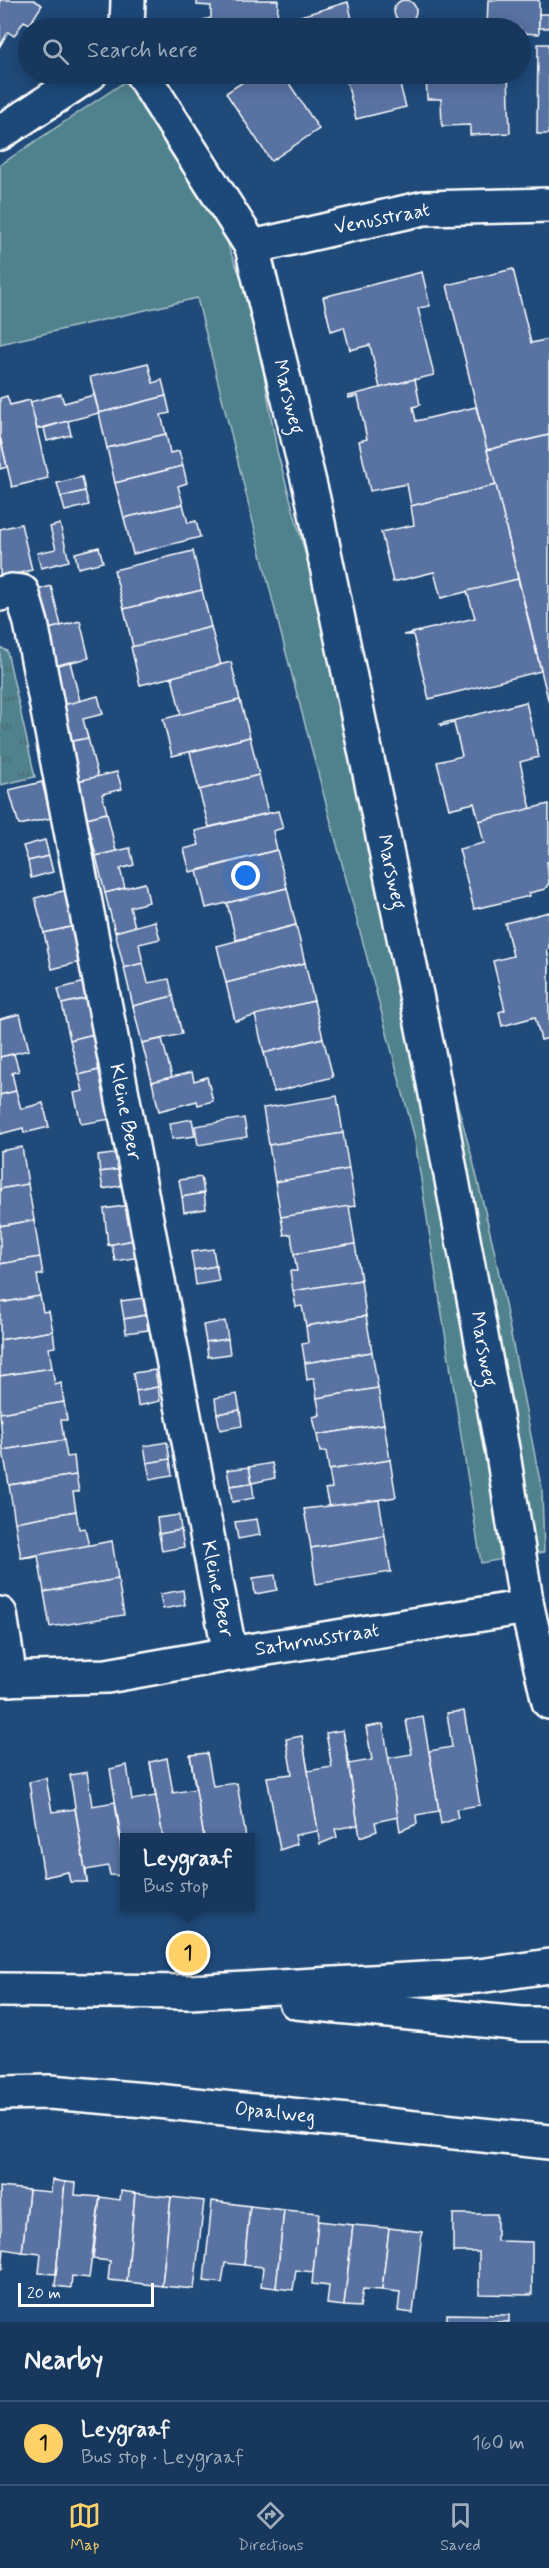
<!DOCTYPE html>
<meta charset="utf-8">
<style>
body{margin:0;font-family:Mynerve,sans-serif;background:#203f62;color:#f1f3f6}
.scale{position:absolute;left:18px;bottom:15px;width:136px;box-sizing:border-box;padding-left:6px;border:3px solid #fff;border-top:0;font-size:16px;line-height:21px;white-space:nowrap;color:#fff;-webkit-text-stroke:4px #1f4a7a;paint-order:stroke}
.you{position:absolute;left:246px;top:876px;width:21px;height:21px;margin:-15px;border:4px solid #fff;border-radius:50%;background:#1a73e8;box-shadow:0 0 0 9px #1a73e833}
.badge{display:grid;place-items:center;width:39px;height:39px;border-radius:50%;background:#ffd166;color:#111;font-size:20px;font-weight:700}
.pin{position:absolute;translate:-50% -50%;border:3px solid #fff;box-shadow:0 2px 6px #0006}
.popup{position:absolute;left:120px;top:1833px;width:135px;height:78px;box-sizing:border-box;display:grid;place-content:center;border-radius:0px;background:#17385c;filter:drop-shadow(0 2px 4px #0005);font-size:20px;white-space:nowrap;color:#9eacbb}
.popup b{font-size:22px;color:#f1f3f6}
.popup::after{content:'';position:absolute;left:50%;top:100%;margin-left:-12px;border:12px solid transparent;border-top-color:#17385c}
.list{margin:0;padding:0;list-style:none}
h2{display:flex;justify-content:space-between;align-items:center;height:78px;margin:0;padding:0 24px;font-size:26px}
h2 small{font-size:20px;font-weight:400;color:#9eacbb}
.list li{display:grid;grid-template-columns:39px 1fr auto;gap:18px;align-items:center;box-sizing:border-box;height:84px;padding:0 24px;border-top:2px solid #365272}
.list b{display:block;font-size:22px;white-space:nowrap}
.list p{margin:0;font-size:20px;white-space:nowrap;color:#9eacbb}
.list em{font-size:20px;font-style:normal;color:#9eacbb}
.icon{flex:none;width:33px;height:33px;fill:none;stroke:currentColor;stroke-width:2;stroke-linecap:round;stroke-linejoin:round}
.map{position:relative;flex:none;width:549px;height:2322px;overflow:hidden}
.search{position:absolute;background:#17385c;box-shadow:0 3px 15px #0003;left:18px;right:18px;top:18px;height:66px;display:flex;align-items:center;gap:15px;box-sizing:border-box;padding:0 21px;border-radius:33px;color:#9eacbb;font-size:22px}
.sheet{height:162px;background:#17385c}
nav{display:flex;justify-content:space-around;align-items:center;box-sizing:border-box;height:84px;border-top:2px solid #365272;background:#17385c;font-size:16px;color:#9eacbb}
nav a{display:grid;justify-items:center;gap:3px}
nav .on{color:#ffd166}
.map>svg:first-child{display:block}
</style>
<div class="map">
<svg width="549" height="2322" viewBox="0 0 549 2322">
<defs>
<pattern id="park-tufts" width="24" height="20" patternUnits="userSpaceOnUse" patternTransform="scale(1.5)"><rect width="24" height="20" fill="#50828d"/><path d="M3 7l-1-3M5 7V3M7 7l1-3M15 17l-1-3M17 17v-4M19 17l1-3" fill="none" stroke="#4e6a70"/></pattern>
</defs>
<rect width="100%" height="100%" fill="#1f4a7a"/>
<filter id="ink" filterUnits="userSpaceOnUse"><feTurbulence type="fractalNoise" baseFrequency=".0167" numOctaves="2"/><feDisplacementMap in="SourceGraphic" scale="12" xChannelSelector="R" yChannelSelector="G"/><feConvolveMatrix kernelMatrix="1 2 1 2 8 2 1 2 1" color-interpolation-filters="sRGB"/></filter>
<g filter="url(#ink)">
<polygon fill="#50828d" stroke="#a8c0c6" stroke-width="1.5" points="129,79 217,206 230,251 252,304 277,451 472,1157 494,1249 542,1491 544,1552 481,1563 414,1135 280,630 197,298 0,344 0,165"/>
<polygon fill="url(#park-tufts)" stroke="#a8c0c6" stroke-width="1.5" points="0,647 7,651 35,777 0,785"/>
<g fill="#5872a2" stroke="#fff" stroke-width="1.5">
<polygon points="0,0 34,0 42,5 30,24 24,21 14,36 8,32 0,46"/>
<polygon points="197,0 278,0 277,23 257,28 206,28 203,20 211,18 211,6 197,5"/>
<polygon points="488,0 539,0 539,34 520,33 520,28 487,28"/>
<circle cx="405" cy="11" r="11"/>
<polygon points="348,2 354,28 307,28 304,15"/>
<rect x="539" y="14" width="10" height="14"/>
<polygon points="304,15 307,28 259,28 277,23"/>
<polygon points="538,44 549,44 549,134 537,134"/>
<polygon points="255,74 283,74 319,129 271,161 226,93"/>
<polygon points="345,74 397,74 406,107 356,119"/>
<polygon points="426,74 508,74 510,133 470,135 470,125 442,126 441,99 427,99"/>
<polygon points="513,269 531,343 549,339 549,435 487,450 447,285"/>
<polygon points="422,272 430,306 418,308 434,375 380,388 370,345 350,350 344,327 331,331 323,297"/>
<polygon points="148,363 153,383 162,380 166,396 99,413 90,377"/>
<polygon points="415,379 420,405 413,407 416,421 476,407 496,485 411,506 407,484 370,491 359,441 367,439 358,396 348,398 348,396"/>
<polygon points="61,394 64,403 94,395 99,413 37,429 30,402"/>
<polygon points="7,396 10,405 30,400 48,478 12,487 0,437 0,398"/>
<polygon points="166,396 170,413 161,415 166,434 107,448 99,413"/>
<polygon points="68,421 71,435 47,441 44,428"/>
<polygon points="166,434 170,453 179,451 183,466 115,483 107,448"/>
<polygon points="549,435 549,703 487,450"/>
<polygon points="0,437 7,467 0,469"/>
<polygon points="183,466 187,483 178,486 183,504 124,518 115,483"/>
<polygon points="82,477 85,491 61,497 57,483"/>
<polygon points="496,485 518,579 441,598 434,572 393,582 381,532 414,525 411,506"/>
<polygon points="85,491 89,505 65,511 61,497"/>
<polygon points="183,504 188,523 196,521 200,537 133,554 124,518"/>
<polygon points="21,524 32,570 16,574 18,582 0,586 0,529"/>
<polygon points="60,524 69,561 41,568 37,553 56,549 50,527"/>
<polygon points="99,547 103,562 78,568 75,553"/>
<polygon points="193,551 202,590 124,609 114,570"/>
<polygon points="518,579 541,671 429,699 413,635 403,635 475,618 467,591"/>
<polygon points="51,586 61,626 41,631 31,592"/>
<polygon points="202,590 211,627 133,647 124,609"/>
<polygon points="80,621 89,658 50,667 41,631"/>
<polygon points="211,627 221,665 140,685 131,647"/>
<polygon points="70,662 80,701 60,706 50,667"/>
<polygon points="231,662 240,700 181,715 172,677"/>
<polygon points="98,696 103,714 83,719 88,738 68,742 60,706"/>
<polygon points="240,700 250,737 172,756 163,719"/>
<polygon points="526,702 539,757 520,762 531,809 479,821 474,803 449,809 437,762 462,756 454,723 441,726 440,724"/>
<polygon points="250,737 259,775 199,790 190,752"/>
<polygon points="88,738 98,777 78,781 68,742"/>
<polygon points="117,772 122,789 102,794 107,813 87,818 78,781"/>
<polygon points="259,775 268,813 209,827 199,790"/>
<polygon points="42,782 51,818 19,825 9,790"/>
<polygon points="549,804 549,862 547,862 549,883 545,889 529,893 530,896 474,909 459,849 484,843 479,821"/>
<polygon points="278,811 283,828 273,831 277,850 190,872 184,849 199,845 195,831"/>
<polygon points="107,813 116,851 96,856 87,818"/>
<polygon points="45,840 49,856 28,861 23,846"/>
<polygon points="130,848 134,865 120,869 125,888 105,893 96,856"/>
<polygon points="277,850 287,888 206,908 197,871"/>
<polygon points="49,856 53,872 31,878 28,861"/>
<polygon points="145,883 149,902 130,907 135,927 115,932 105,893"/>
<polygon points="287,888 296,925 236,940 227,903"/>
<polygon points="67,890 75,926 44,933 35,898"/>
<polygon points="549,912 549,949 547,950 549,960 549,1038 541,1040 535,1017 502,1026 499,1012 505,1010 493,961 513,956 505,923"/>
<polygon points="155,921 160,939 139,944 143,963 124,968 115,932"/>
<polygon points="296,925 305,963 226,983 217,946"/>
<polygon points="75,926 84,961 52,969 44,933"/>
<polygon points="143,963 148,983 169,979 173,996 133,1006 124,968"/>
<polygon points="305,963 314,1001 235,1021 226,983"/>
<polygon points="89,981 93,997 62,1004 58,989"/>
<polygon points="173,996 182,1034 142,1043 133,1006"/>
<polygon points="93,997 102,1032 70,1040 62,1004"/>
<polygon points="314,1001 323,1038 264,1053 255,1015"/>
<polygon points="20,1014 29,1050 0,1057 0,1019"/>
<polygon points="102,1032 111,1067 79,1075 70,1040"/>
<polygon points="323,1038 333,1077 274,1092 264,1053"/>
<polygon points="162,1039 172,1077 152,1082 142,1043"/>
<polygon points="14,1054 19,1071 12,1073 16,1091 0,1095 0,1057"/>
<polygon points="111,1067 123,1117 81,1124 74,1093 83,1091 79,1075"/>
<polygon points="192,1072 194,1081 207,1077 213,1101 198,1105 197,1101 159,1111 152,1082"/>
<polygon points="16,1091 21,1109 43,1103 49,1127 24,1133 23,1128 0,1134 0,1095"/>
<polygon points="337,1096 343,1133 269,1145 263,1108"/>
<polygon points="244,1118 247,1137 198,1145 195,1126"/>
<polygon points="192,1119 195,1136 172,1139 170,1123"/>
<polygon points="343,1133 349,1169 275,1182 269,1145"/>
<polygon points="22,1147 28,1184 0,1189 0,1151"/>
<polygon points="120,1153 122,1169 100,1172 98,1156"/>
<polygon points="122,1169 124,1185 103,1189 100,1172"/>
<polygon points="349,1169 355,1206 281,1217 275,1182"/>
<polygon points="201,1177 204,1193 182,1197 179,1180"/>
<polygon points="28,1184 34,1220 0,1226 0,1189"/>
<polygon points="204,1193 206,1209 184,1212 182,1197"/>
<polygon points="138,1204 134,1240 108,1245 104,1209"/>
<polygon points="349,1206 355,1244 294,1254 291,1234 284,1235 281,1217"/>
<polygon points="34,1220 40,1257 0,1264 0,1226"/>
<polygon points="134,1240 146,1256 115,1261 112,1246 108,1245"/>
<polygon points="355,1244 361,1280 293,1291 290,1271 297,1271 294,1254"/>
<polygon points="213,1249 216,1266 194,1270 191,1252"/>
<polygon points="40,1257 43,1275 37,1275 40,1296 0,1303 0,1264"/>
<polygon points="216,1266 219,1281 196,1285 194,1270"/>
<polygon points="361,1280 366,1316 306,1326 302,1306 296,1307 293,1291"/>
<polygon points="40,1296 43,1312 49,1311 53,1331 0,1340 0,1303"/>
<polygon points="143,1298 146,1315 124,1319 121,1301"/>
<polygon points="146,1315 148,1330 126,1333 124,1319"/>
<polygon points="366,1316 372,1352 305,1363 302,1344 308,1343 306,1326"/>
<polygon points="225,1321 228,1339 206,1342 203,1325"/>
<polygon points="53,1331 55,1347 49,1348 52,1368 0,1376 0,1340"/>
<polygon points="228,1339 230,1354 208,1357 206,1342"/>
<polygon points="372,1352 378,1388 317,1398 314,1378 307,1380 305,1363"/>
<polygon points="52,1368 55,1385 61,1383 64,1402 0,1413 0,1376"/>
<polygon points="155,1370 158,1387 136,1391 133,1373"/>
<polygon points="158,1387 160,1401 138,1406 136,1391"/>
<polygon points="378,1388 384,1424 317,1435 313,1417 320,1415 317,1398"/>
<polygon points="237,1394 240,1410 217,1414 215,1398"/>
<polygon points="64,1402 67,1420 61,1420 64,1440 3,1450 0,1413"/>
<polygon points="240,1410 242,1426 220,1430 217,1414"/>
<polygon points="384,1424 390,1460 329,1470 326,1451 320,1452 317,1435"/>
<polygon points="64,1440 67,1457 74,1456 76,1475 9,1485 3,1450"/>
<polygon points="167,1442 170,1459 147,1463 144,1446"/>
<polygon points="170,1459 172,1475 150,1479 147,1463"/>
<polygon points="390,1460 396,1497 329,1507 325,1489 332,1488 329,1470"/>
<polygon points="272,1463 275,1478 252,1483 249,1467"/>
<polygon points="249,1467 252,1483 230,1486 227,1470"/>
<polygon points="76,1475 79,1492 73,1492 76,1511 15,1522 9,1485"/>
<polygon points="252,1483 254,1498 232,1502 230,1486"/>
<polygon points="379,1500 385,1536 311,1548 304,1509"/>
<polygon points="76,1511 79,1529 85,1528 89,1547 21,1558 15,1522"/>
<polygon points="179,1515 181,1530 159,1534 157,1518"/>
<polygon points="257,1519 260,1535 238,1539 235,1522"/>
<polygon points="181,1530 184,1547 162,1551 159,1534"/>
<polygon points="385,1536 391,1572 316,1584 311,1548"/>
<polygon points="112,1541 118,1579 44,1592 38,1556 21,1558"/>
<polygon points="275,1575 277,1590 255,1594 253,1578"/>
<polygon points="118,1579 124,1615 50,1627 44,1592"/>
<polygon points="183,1590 185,1605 163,1609 160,1594"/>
<polygon points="464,1711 480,1805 456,1809 458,1818 441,1824 429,1751 452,1747 447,1713"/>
<polygon points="423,1717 439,1811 416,1815 417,1824 400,1831 388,1758 412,1754 406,1720"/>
<polygon points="383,1724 398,1817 375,1822 377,1831 360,1837 343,1730 349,1764 372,1760 366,1727"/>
<polygon points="343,1730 358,1825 335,1829 337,1837 320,1844 302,1736 308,1771 332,1767 326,1733"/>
<polygon points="302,1736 318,1831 295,1835 297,1844 280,1850 267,1777 292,1774 286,1739"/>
<polygon points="207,1753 213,1786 237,1783 246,1838 204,1838 190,1755"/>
<polygon points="190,1755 204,1838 163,1838 150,1762 167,1758 173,1793 196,1789"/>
<polygon points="150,1762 163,1838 125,1838 125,1862 110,1769 127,1765 132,1800 156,1796"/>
<polygon points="87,1772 92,1806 115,1802 125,1876 110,1875 108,1866 86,1870 87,1882 70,1775"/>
<polygon points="46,1778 52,1812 75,1809 87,1882 70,1882 68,1872 44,1877 29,1782"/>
<polygon points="52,2180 65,2182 56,2274 39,2273 41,2254 22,2252 29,2190 51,2192"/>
<polygon points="65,2182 76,2183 75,2195 100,2197 89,2278 72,2276 71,2288 55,2286"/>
<polygon points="0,2187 29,2190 22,2252 4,2249 2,2270"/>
<polygon points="121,2191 135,2193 127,2282 108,2280 110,2261 93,2259 100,2197 120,2200"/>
<polygon points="135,2193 171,2197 162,2286 127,2282"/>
<polygon points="171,2197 204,2201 194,2289 162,2286"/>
<polygon points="212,2201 250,2206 244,2265 225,2263 222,2283 204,2281"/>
<polygon points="250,2206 284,2210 276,2288 261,2286 263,2267 244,2265"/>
<polygon points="284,2210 319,2213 313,2272 296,2270 293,2290 276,2288"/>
<polygon points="453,2214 497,2214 497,2241 532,2242 532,2295 479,2294 479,2252 453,2252"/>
<polygon points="318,2221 353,2225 344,2306 327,2304 329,2286 312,2284"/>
<polygon points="353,2225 389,2228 382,2290 363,2289 360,2307 344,2306"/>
<polygon points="389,2228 422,2232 413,2313 398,2311 400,2292 382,2290"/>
<polygon points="447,2314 509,2315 509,2322 447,2322"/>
</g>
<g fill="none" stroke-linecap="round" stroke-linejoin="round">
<g stroke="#fff" stroke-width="38">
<g id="street">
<polyline points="127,28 128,0"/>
<polyline points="142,74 252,247 313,499 430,1062 503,1454 527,1607 549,1702"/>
<polyline points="0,133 90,74"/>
<polyline points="252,247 424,208 549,205"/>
<polyline points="0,594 11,591 22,592 31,623 230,1654"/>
<polyline points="0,1614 10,1679"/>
<polyline points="0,1679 107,1676 230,1654 527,1607"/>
<polyline points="0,2093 50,2092 157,2101 549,2142"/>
</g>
</g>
<g stroke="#fff" stroke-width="38">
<g id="secondary">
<polyline points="0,1990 190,1992 479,1976 549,1966"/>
<polyline points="296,2002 522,2024 549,2024"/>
</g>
</g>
<use href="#street" stroke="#1f4a7a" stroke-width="33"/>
<use href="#secondary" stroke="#1f4a7a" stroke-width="33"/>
</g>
</g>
<g text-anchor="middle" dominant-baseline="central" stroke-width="4.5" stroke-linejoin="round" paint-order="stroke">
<g font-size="20" fill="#fff" stroke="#1f4a7a">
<text transform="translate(382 219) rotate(-11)">Venusstraat</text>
<text transform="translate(288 397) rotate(76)">Marsweg</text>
<text transform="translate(391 872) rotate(78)">Marsweg</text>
<text transform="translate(125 1112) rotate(79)">Kleine Beer</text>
<text transform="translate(483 1349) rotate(80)">Marsweg</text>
<text transform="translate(217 1589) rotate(79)">Kleine Beer</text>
<text transform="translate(317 1640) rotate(-9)">Saturnusstraat</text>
<text transform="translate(275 2113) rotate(6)">Opaalweg</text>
</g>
</g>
</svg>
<div class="scale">20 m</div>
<div class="you"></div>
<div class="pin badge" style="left:188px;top:1953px">1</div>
<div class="popup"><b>Leygraaf</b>Bus stop</div>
<div class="search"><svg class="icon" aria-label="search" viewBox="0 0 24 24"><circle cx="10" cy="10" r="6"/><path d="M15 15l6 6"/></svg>Search here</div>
</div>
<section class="sheet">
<h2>Nearby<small></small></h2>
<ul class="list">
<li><span class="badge">1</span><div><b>Leygraaf</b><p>Bus stop · Leygraaf</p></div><em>160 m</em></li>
</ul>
</section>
<nav>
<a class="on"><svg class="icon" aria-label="map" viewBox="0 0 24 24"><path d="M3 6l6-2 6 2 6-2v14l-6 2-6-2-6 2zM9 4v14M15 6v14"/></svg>Map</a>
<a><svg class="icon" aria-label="directions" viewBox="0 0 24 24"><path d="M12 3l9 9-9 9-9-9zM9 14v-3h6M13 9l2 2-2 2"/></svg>Directions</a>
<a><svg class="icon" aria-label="saved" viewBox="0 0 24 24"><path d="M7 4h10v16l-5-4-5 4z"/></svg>Saved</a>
</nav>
